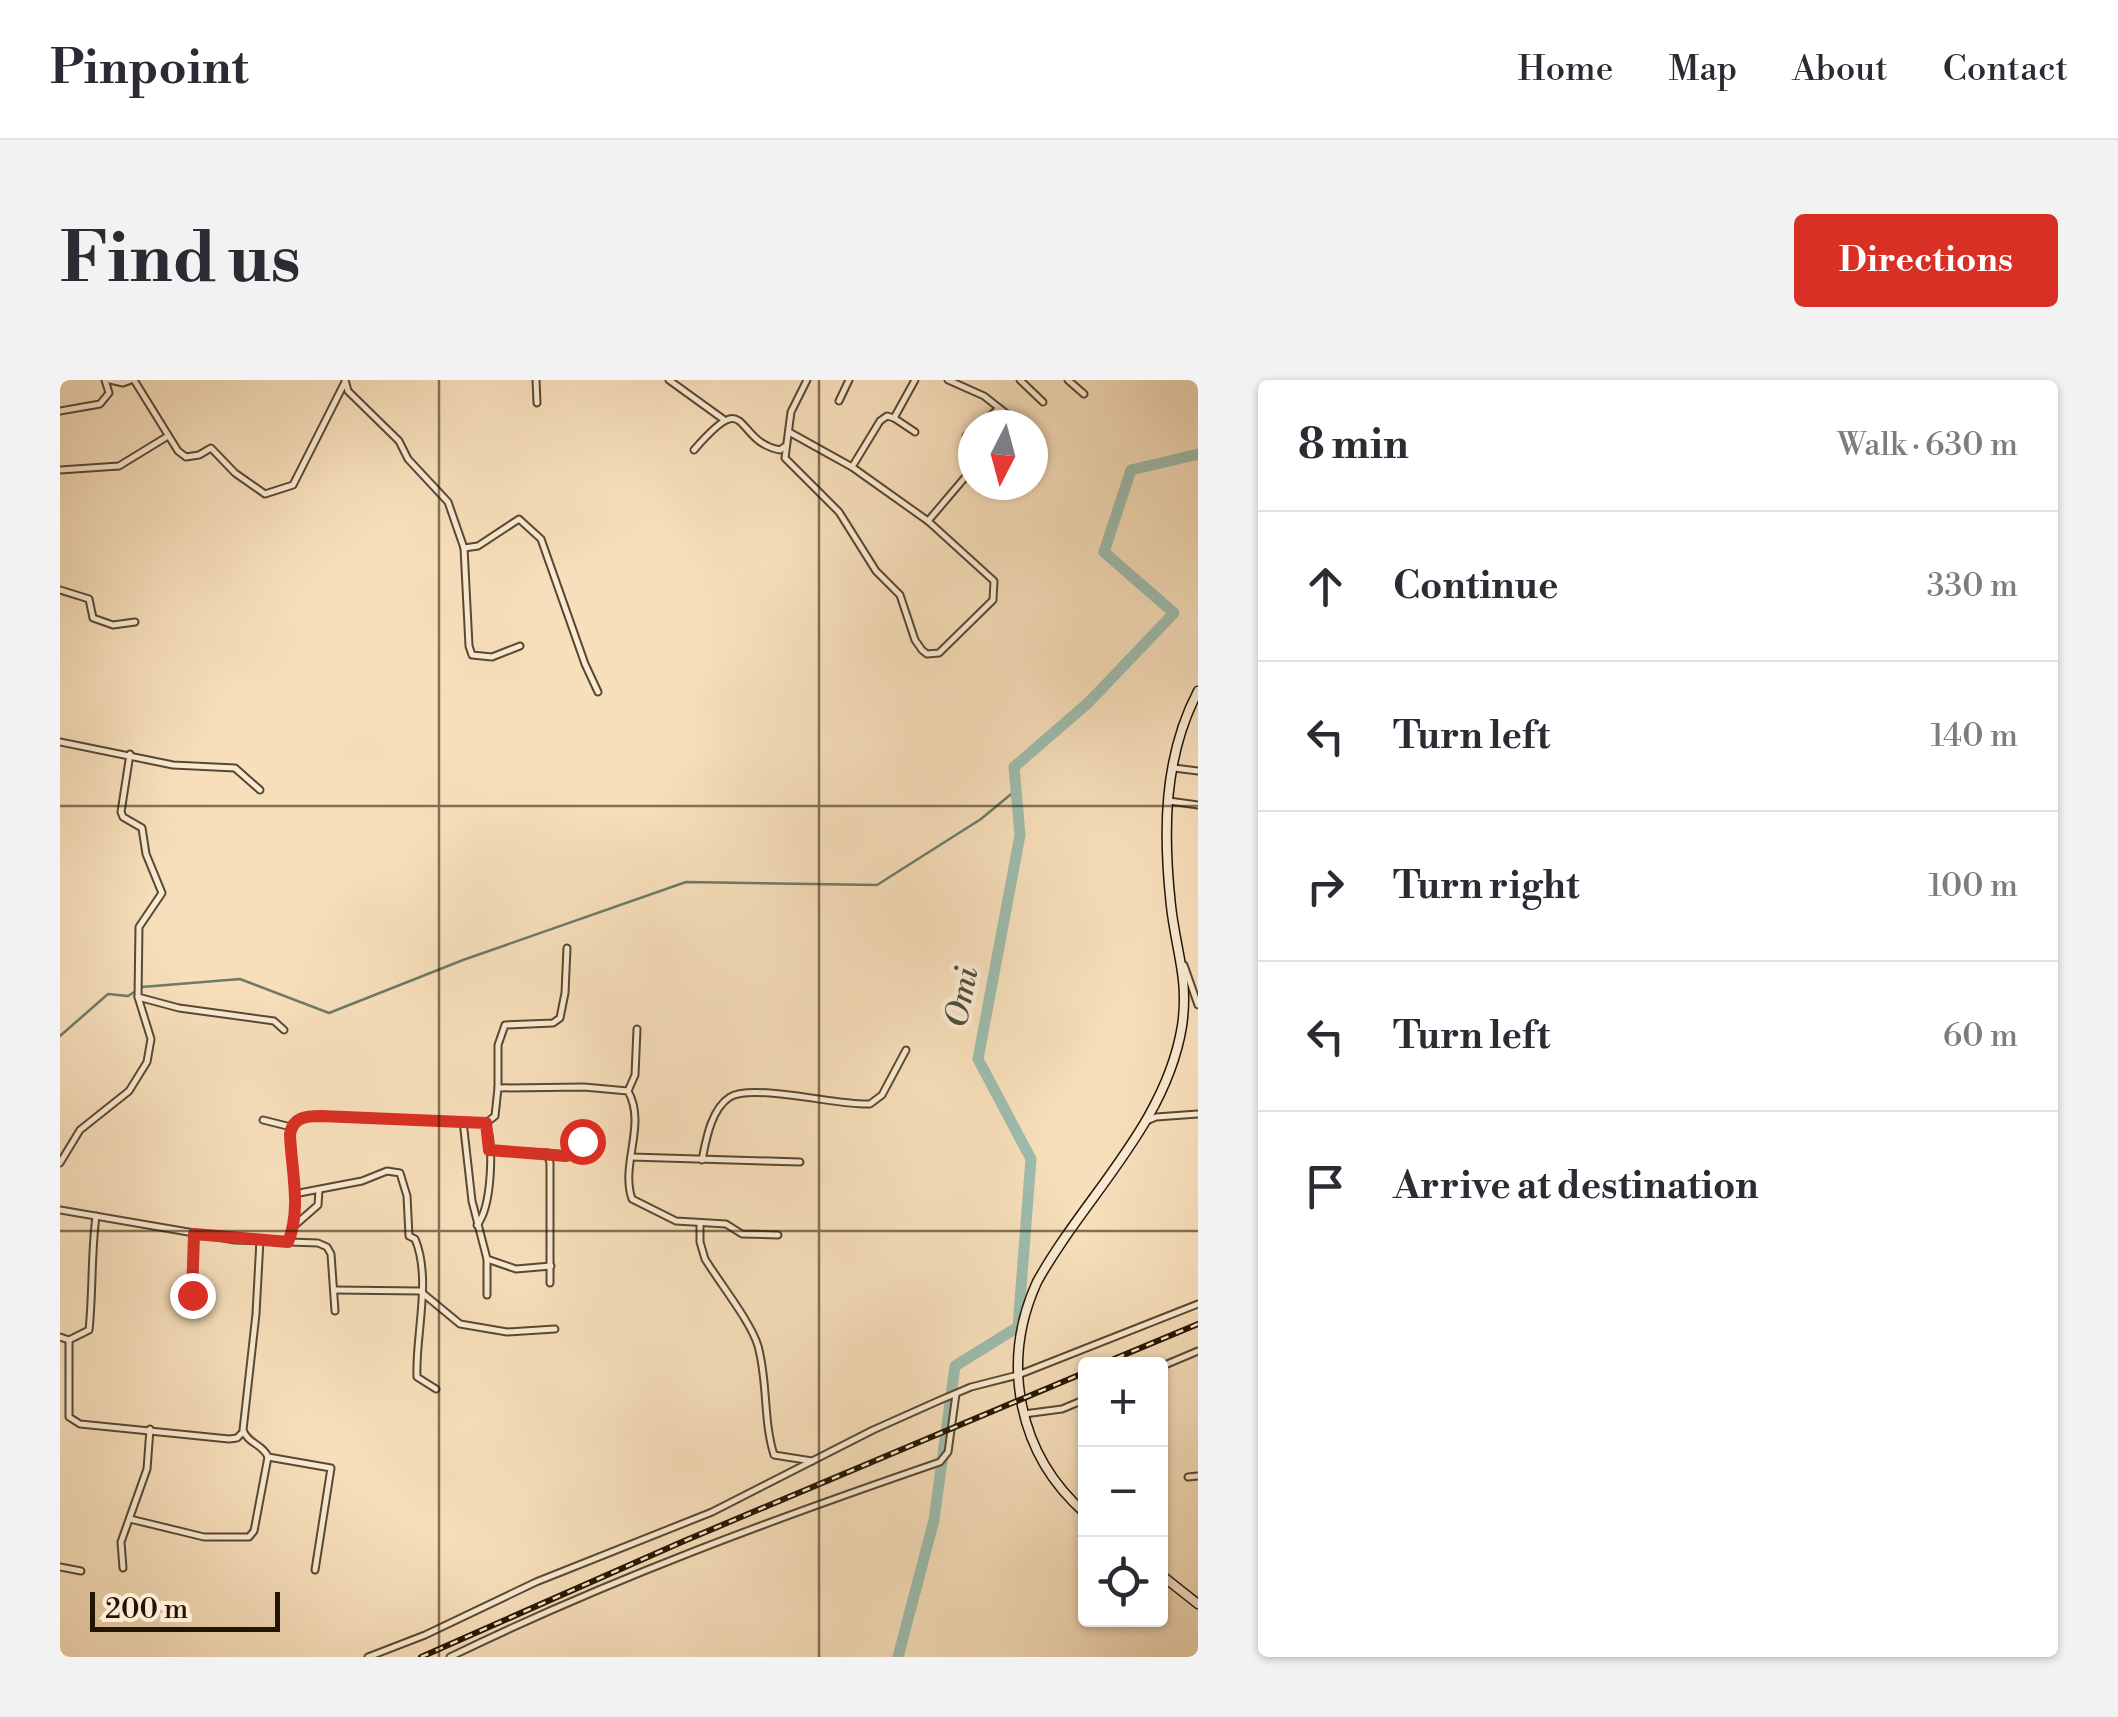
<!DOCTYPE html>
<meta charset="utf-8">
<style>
body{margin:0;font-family:"Libre Bodoni",serif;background:#f2f2f3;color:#2b2b33}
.controls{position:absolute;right:30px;bottom:30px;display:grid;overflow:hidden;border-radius:10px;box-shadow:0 2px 8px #0004}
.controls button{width:90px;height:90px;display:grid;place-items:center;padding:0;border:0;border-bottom:2px solid #e1e1e2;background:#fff;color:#2b2b33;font:50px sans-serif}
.compass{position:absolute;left:898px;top:30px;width:90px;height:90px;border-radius:50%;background:#fff;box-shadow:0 2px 8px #0004;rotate:186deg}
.scale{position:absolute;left:30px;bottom:25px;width:190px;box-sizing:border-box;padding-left:10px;border:5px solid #241501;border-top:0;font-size:28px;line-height:35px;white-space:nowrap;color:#241501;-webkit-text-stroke:8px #faead3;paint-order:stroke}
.stop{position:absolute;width:30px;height:30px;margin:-22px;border:8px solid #d93025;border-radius:50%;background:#fff}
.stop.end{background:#d93025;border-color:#fff;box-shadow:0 2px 10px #0008}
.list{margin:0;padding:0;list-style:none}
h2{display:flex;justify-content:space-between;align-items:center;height:130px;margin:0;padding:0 40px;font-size:42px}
h2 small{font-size:32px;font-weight:400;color:#7c7c81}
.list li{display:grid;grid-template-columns:65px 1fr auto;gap:30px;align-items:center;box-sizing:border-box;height:150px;padding:0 40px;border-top:2px solid #e1e1e2}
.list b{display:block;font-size:38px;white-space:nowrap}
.list em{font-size:32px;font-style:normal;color:#7c7c81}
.icon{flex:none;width:55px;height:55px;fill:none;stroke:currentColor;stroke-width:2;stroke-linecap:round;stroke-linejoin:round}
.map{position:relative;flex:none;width:1138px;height:1277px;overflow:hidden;border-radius:10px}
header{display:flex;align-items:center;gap:60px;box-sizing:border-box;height:140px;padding:0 50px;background:#fff;border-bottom:2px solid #e1e1e2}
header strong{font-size:48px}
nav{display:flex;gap:55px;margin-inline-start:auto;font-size:35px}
.intro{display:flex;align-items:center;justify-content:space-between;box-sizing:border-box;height:240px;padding:0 60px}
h1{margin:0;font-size:70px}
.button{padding:25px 45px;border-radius:10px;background:#d93025;color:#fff;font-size:35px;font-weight:700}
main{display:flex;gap:60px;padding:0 60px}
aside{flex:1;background:#fff;border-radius:10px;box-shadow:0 2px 8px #0004}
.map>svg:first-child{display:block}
</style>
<header>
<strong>Pinpoint</strong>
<nav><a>Home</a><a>Map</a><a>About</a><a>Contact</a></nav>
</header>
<div class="intro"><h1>Find us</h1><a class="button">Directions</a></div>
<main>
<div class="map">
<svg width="1138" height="1277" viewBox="0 0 1138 1277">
<rect width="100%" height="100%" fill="#f7dfbb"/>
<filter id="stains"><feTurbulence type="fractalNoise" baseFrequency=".002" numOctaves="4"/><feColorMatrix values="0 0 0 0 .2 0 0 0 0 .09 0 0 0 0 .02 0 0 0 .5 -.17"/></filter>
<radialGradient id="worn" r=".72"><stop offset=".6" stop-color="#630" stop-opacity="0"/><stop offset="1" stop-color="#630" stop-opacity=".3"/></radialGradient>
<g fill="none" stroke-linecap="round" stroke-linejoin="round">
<polyline stroke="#6d7a69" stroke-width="2.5" points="0,656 48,614 68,616 82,607 180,599 269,633 403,580 626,502 817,505 921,439 956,410"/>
<polyline stroke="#9dbdae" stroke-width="11" points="838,1277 874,1140 895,986 958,947 971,779 918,679 960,455 954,387 1028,323 1114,233 1044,172 1071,90 1138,74"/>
<g stroke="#594830" stroke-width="9">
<g id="street">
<polyline points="50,0 63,3 71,0"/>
<polyline points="74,0 118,71 126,77 139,75 151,68 175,93 205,114 233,105 285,2"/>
<polyline points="285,0 288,11 339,61 348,79 388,122 404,168 409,266 412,275 432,277 460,266"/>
<polyline points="476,0 477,23"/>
<polyline points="609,0 663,39"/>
<polyline points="888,0 924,16 961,45"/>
<polyline points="960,0 983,22"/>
<polyline points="1008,0 1024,14"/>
<polyline points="779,21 789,0"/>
<polyline points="0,31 40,24 49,13 45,0"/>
<polyline points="834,38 855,52"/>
<polyline points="920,45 939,28"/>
<polyline points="729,52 792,87 868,141 934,201 933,220 879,273 867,274 862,270 855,260 840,215 816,191 779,132 725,78 731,32 747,0"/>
<polyline points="973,54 976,57"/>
<polyline points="906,56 913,50"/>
<path d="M634 70C691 4 672 61 720 70L724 67"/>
<polyline points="792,87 820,41 827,36 834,38 855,0"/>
<polyline points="0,90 59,86 108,56"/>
<polyline points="868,141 913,88"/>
<polyline points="404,168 418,166 459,139 481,159 525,284 538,312"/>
<polyline points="0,210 29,219 33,238 53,245 75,242"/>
<polyline points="0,362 113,385 175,388 200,410"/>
<polyline points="1114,388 1138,391"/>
<polyline points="1109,421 1138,425"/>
<polyline points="1124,585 1138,625"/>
<polyline points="78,617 119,628 214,641 224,650"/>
<polyline points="438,708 438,665 445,645 493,643 500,638 505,613 507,568"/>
<polyline points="568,711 575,695 577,649"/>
<polyline points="203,740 231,747"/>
<polyline points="403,741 412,821 427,879 456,889 491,886"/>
<polyline points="1087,741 1096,737 1138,734"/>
<path d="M426 743 435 736 438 708 524 707 568 711C587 745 560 784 572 819L616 841 666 844 682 854 718 855"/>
<polyline points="429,770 487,773 490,783 490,903"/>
<polyline points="487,773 507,776 521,771 522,761"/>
<polyline points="571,777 740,782"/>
<path d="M642 780C646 760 651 729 670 717 692 703 780 726 810 724L822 715 846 670"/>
<polyline points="0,783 20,750 69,711 87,682 91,659 78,617 79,547 102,513 86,474 82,448 63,437 61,432 70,374"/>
<path d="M234 814 302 801 327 791 340 793 347 816 349 856 355 859C372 899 355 956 357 997L376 1009"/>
<polyline points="0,830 175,860 258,863 267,867 271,874 275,931"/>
<path d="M417 845C432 827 434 765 426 743"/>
<path d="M640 845V862L645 879C659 902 691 942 698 966 708 1002 703 1040 714 1075L752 1081"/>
<polyline points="234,846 258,825 259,810"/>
<path d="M228 862C241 829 231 788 230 754 233 737 247 736 261 736L426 743"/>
<polyline points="427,879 427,915"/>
<polyline points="274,910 360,911 400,944 447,952 495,949"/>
<polyline points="132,915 135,854"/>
<path d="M0 957 9 960 29 950C33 912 31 874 36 836"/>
<polyline points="9,960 9,1037 20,1044 169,1059 177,1058 182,1053"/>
<polyline points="1100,987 1138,971"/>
<polyline points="964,1034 1002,1029 1026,1019"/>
<polyline points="208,1077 271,1088 255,1190"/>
<polyline points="1128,1097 1138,1096"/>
<path d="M70 1139 144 1157H189L194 1151 208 1077C203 1064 188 1064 183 1050L196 934 200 860"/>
<polyline points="0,1187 21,1191"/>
<polyline points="63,1188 61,1162 87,1089 90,1049"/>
<polyline points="308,1277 365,1255 476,1202 652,1132 813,1050 878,1021 911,1007 958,995 1138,924"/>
<path d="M390 1277C548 1200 714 1139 880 1082L888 1072 896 1014"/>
</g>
</g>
<g stroke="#241501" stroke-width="11">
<g id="secondary">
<path d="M1026 1134C958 1075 940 983 977 902 1024 817 1106 745 1122 646 1129 599 1116 571 1111 526 1103 453 1103 378 1138 311"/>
<polyline points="1100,1194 1138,1224"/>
</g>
</g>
<use href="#street" stroke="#faead3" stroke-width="5"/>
<use href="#secondary" stroke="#faead3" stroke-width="8"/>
<g stroke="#241501" stroke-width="6">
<g id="rail">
<polyline points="1042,984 1138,944"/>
<polyline points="361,1277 624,1161 1026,992"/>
</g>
</g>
<use href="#rail" stroke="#faead3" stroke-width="2.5" stroke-dasharray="8" stroke-linecap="butt"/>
</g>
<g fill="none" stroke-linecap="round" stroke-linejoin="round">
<path stroke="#d93025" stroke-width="12" d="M132 915 134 854 228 862C242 829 231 788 230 754 233 737 246 736 261 736L426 743 429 770 506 776 521 771 522 761"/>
</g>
<path fill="none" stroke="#241501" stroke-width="2.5" stroke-opacity="0.55" d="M379 0V1277M759 0V1277M0 426H1138M0 851H1138"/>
<g text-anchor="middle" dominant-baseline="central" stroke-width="9" stroke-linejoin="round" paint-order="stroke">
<g font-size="32" font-style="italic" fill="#4e503e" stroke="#faead3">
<text transform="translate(902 617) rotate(-79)">Omi</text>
</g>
</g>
<rect width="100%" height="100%" filter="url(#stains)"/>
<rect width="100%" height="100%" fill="url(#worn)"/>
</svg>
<div class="controls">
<button>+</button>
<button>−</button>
<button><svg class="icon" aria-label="locate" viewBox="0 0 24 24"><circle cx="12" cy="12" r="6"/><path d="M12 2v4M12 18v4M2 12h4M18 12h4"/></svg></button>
</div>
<svg class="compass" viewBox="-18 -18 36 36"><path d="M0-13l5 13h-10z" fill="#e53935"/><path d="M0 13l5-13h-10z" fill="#7c7c81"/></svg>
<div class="scale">200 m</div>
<div class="stop" style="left:522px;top:761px"></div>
<div class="stop end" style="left:132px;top:915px"></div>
</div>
<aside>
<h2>8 min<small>Walk · 630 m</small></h2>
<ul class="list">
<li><svg class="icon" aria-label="ahead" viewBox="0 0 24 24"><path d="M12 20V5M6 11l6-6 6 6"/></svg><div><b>Continue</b></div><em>330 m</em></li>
<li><svg class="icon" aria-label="left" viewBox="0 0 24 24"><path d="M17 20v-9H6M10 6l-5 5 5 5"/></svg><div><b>Turn left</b></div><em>140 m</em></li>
<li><svg class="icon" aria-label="right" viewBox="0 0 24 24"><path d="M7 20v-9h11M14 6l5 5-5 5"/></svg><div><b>Turn right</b></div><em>100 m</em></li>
<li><svg class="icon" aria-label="left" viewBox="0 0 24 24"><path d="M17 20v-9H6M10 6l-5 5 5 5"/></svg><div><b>Turn left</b></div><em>60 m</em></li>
<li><svg class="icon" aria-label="arrive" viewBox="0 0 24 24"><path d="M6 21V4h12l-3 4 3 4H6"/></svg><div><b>Arrive at destination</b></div></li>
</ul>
</aside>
</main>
